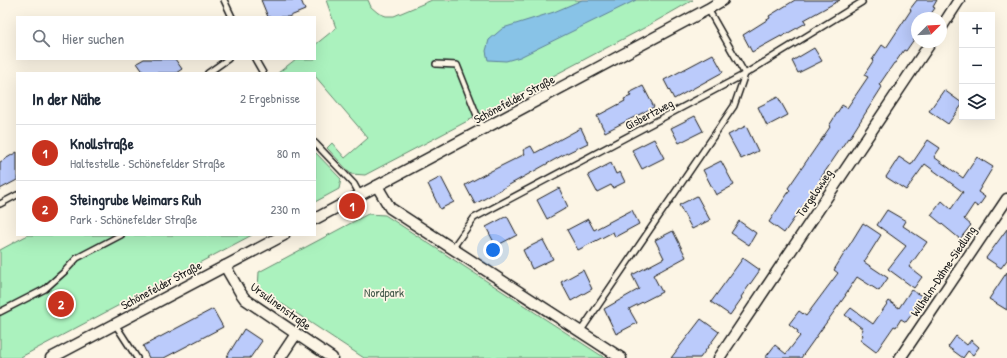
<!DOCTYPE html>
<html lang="de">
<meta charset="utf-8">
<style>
body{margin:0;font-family:"Patrick Hand",sans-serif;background:#f2f2f3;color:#1f2937}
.controls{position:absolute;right:12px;top:12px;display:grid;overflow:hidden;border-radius:0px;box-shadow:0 4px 16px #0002}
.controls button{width:36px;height:36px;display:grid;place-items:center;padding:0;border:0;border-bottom:1px solid #e0e1e3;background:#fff;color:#1f2937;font:20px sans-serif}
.compass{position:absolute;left:911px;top:12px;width:36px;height:36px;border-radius:50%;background:#fff;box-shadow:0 4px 16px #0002;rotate:66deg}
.you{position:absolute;left:493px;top:250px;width:14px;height:14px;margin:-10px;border:3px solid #fff;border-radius:50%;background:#1a73e8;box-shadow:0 0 0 6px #1a73e833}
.badge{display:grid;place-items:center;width:26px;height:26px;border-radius:50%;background:#c8321e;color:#fff;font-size:13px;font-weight:700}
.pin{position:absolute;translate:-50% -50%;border:2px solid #fff;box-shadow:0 1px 4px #0006}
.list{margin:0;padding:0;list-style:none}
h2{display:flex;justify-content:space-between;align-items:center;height:52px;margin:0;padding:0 16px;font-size:17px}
h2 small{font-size:13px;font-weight:400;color:#747a83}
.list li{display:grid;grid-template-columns:26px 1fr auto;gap:12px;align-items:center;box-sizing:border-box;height:56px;padding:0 16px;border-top:1px solid #e0e1e3}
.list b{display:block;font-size:15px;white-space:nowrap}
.list p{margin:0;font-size:13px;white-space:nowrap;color:#747a83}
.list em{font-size:13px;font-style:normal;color:#747a83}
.icon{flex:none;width:22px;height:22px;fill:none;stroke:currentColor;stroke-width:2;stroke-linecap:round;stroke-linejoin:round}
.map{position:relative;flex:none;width:1007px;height:358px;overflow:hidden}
.search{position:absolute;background:#fff;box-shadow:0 4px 16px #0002;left:16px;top:16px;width:300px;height:44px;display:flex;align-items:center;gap:10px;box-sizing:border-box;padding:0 14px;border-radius:0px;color:#747a83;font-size:15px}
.panel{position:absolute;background:#fff;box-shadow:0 4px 16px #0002;left:16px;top:72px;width:300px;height:164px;border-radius:0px}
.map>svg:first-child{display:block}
</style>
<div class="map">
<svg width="1007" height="358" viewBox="0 0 1007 358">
<rect width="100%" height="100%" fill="#fcf5e5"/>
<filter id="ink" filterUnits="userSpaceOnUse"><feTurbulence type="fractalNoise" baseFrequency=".025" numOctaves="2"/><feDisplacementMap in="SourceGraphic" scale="8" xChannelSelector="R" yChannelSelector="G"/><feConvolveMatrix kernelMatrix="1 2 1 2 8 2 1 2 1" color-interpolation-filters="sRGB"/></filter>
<g filter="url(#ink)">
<g fill="#abf2be" stroke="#64876d">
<polygon points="326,0 368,0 371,7 378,13 386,16 394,16 432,0 693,0 644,28 365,175 351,174 327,148 332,143 345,158 368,138 315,76 315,73 278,73 296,59 315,59 315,45 336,28"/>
<polygon points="315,152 341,179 339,189 315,202"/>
<polygon points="368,214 385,215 605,358 364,358 258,288 259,272"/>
<polygon points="28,235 252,235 19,358 0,358 0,250"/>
</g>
<polygon fill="#88c3e7" stroke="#5d8096" points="582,0 636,0 520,57 506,61 488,60 486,51 489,40 503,28 554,12"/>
<g fill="#bbcbfb" stroke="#1c1c1c">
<polygon points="261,0 301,0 305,10 288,17 268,17"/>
<polygon points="795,0 840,0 804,20 806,23 781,37 781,36 752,52 743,35 770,18 769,16"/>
<polygon points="917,0 937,0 933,7 935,8 928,18 917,18 917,35 906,51 904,50 895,63 894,63 879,85 882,87 849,139 848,138 820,179 821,180 784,233 769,222 790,190 788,188 830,127 829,126 842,105 847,108 868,77 864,75 873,61 872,60 882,45 886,48 911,10 910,9"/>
<polygon points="814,48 822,61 798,73 792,61"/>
<polygon points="713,54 723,72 674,99 664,80"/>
<polygon points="144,59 175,59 182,69 176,73 144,73 137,63"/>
<polygon points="643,86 654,107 605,132 597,116 625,101 624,99 631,96 629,93"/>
<polygon points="944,90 962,103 962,105 948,124 929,111"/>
<polygon points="778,97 788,115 767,126 758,107"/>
<polygon points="695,116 703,131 679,143 671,128"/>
<polygon points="746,126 758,151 741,159 728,135"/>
<polygon points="581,128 588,143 563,155 475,204 465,185 487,173 525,154 523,150 531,146 535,153"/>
<polygon points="654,139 664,158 642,169 632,150"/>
<polygon points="928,140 940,148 934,157 963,178 977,157 993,167 978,192 985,197 978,207 974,204 964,219 971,225 960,239 931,215 942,201 951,209 963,192 925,164 906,190 886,177 899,157 911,165"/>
<polygon points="17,152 17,180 0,189 0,162"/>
<polygon points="721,161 734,185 716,195 703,170"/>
<polygon points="611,163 616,174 620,172 625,182 613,188 611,185 597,192 588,175"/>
<polygon points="441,177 454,202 440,209 428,184"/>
<polygon points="559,188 568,207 547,219 537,200"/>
<polygon points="697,196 710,220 692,229 679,205"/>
<polygon points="632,210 639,224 615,237 613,232 578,250 567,230 588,219 594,230"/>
<polygon points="887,210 906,221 903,226 927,242 909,267 922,277 914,288 888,269 906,246 877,225"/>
<polygon points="507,216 517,235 496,246 486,227"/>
<polygon points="739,221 756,233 749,245 731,233"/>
<polygon points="863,223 881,235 864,262 888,278 879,291 857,277 845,295 846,295 801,358 765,358 775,345 786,354 800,336 797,333 798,331 789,324 799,311 806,316 838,273 834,270"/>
<polygon points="1007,229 1007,260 1001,268 986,258"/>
<polygon points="673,231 686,257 653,275 662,292 629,309 637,323 616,334 604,309 639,289 632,275 664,258 655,240"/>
<polygon points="543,240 553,259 532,269 523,250"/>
<polygon points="743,258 760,270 741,297 742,298 730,315 711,302"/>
<polygon points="583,270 592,289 571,301 561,282"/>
<polygon points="1007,272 1007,310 989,299"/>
<polygon points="911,290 922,296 915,306 917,307 906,322 901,319 896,327 894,326 876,352 860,340 863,335 861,333 863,329 845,315 851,308 873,324 889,301 899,308"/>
<polygon points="213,309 223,327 164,358 149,358 143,346"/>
<polygon points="701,319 719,332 700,358 671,358"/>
<polygon points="244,329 262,341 250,358 226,358"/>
<polygon points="956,336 967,345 971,340 979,347 973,355 968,351 963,358 948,347"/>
</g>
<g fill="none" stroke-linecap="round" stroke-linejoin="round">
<g stroke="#1c1c1c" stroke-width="8">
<g id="service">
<polyline points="224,0 232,17"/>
<polyline points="255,59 263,73"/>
<polyline points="436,64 457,65 478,118 484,129"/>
<polyline points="208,73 228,59"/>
<polyline points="315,143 354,184 360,195"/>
<polyline points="0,204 17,195"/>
<polyline points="452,249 474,218 745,74 862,2"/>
<polyline points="0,312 45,289 64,272 77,258 121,235"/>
<polyline points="115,324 137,358"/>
<polyline points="580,332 734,106 745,74 708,9"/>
</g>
</g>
<g stroke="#1c1c1c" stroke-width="13">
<g id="minor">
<polyline points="941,28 959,0"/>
<polyline points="377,186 390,208 621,358"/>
<polyline points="315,219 708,9 723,0"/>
<polyline points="225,266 240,292 245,299 332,358"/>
<polyline points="51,358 284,235"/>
<polyline points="280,358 296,334"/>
<polyline points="719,358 931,42"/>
<polyline points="900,358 1007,199"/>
</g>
</g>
<use href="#service" stroke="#fcf5e5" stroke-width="5"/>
<use href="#minor" stroke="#fcf5e5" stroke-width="10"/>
</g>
</g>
<g text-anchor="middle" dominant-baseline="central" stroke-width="3.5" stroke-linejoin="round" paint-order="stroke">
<g font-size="12" fill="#1c1c1c" stroke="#fcf5e5">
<text transform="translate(514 99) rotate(-28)">Schönefelder Straße</text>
<text transform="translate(649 114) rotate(-28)">Gisbertzweg</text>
<text transform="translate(814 193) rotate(-56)">Torgelowweg</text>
<text transform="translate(943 271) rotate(-56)">Wilhelm-Dähne-Siedlung</text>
<text transform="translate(161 285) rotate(-28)">Schönefelder Straße</text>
<text transform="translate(281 306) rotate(36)">Ursulinenstraße</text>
</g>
<g font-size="12" fill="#475c4d" stroke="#fcf5e5">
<text x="384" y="292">Nordpark</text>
</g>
</g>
</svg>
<div class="controls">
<button>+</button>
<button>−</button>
<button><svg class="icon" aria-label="layers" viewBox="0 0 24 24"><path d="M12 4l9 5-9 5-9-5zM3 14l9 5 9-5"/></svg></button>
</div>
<svg class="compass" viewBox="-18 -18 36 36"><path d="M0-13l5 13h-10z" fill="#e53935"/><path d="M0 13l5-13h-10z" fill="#747a83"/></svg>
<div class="you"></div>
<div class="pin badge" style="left:352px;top:206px">1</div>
<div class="pin badge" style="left:61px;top:304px">2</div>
<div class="search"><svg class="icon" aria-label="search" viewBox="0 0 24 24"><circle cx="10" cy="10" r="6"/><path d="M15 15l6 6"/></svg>Hier suchen</div>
<section class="panel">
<h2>In der Nähe<small>2 Ergebnisse</small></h2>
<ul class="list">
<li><span class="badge">1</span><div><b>Knollstraße</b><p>Haltestelle · Schönefelder Straße</p></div><em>80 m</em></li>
<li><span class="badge">2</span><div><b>Steingrube Weimars Ruh</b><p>Park · Schönefelder Straße</p></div><em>230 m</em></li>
</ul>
</section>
</div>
